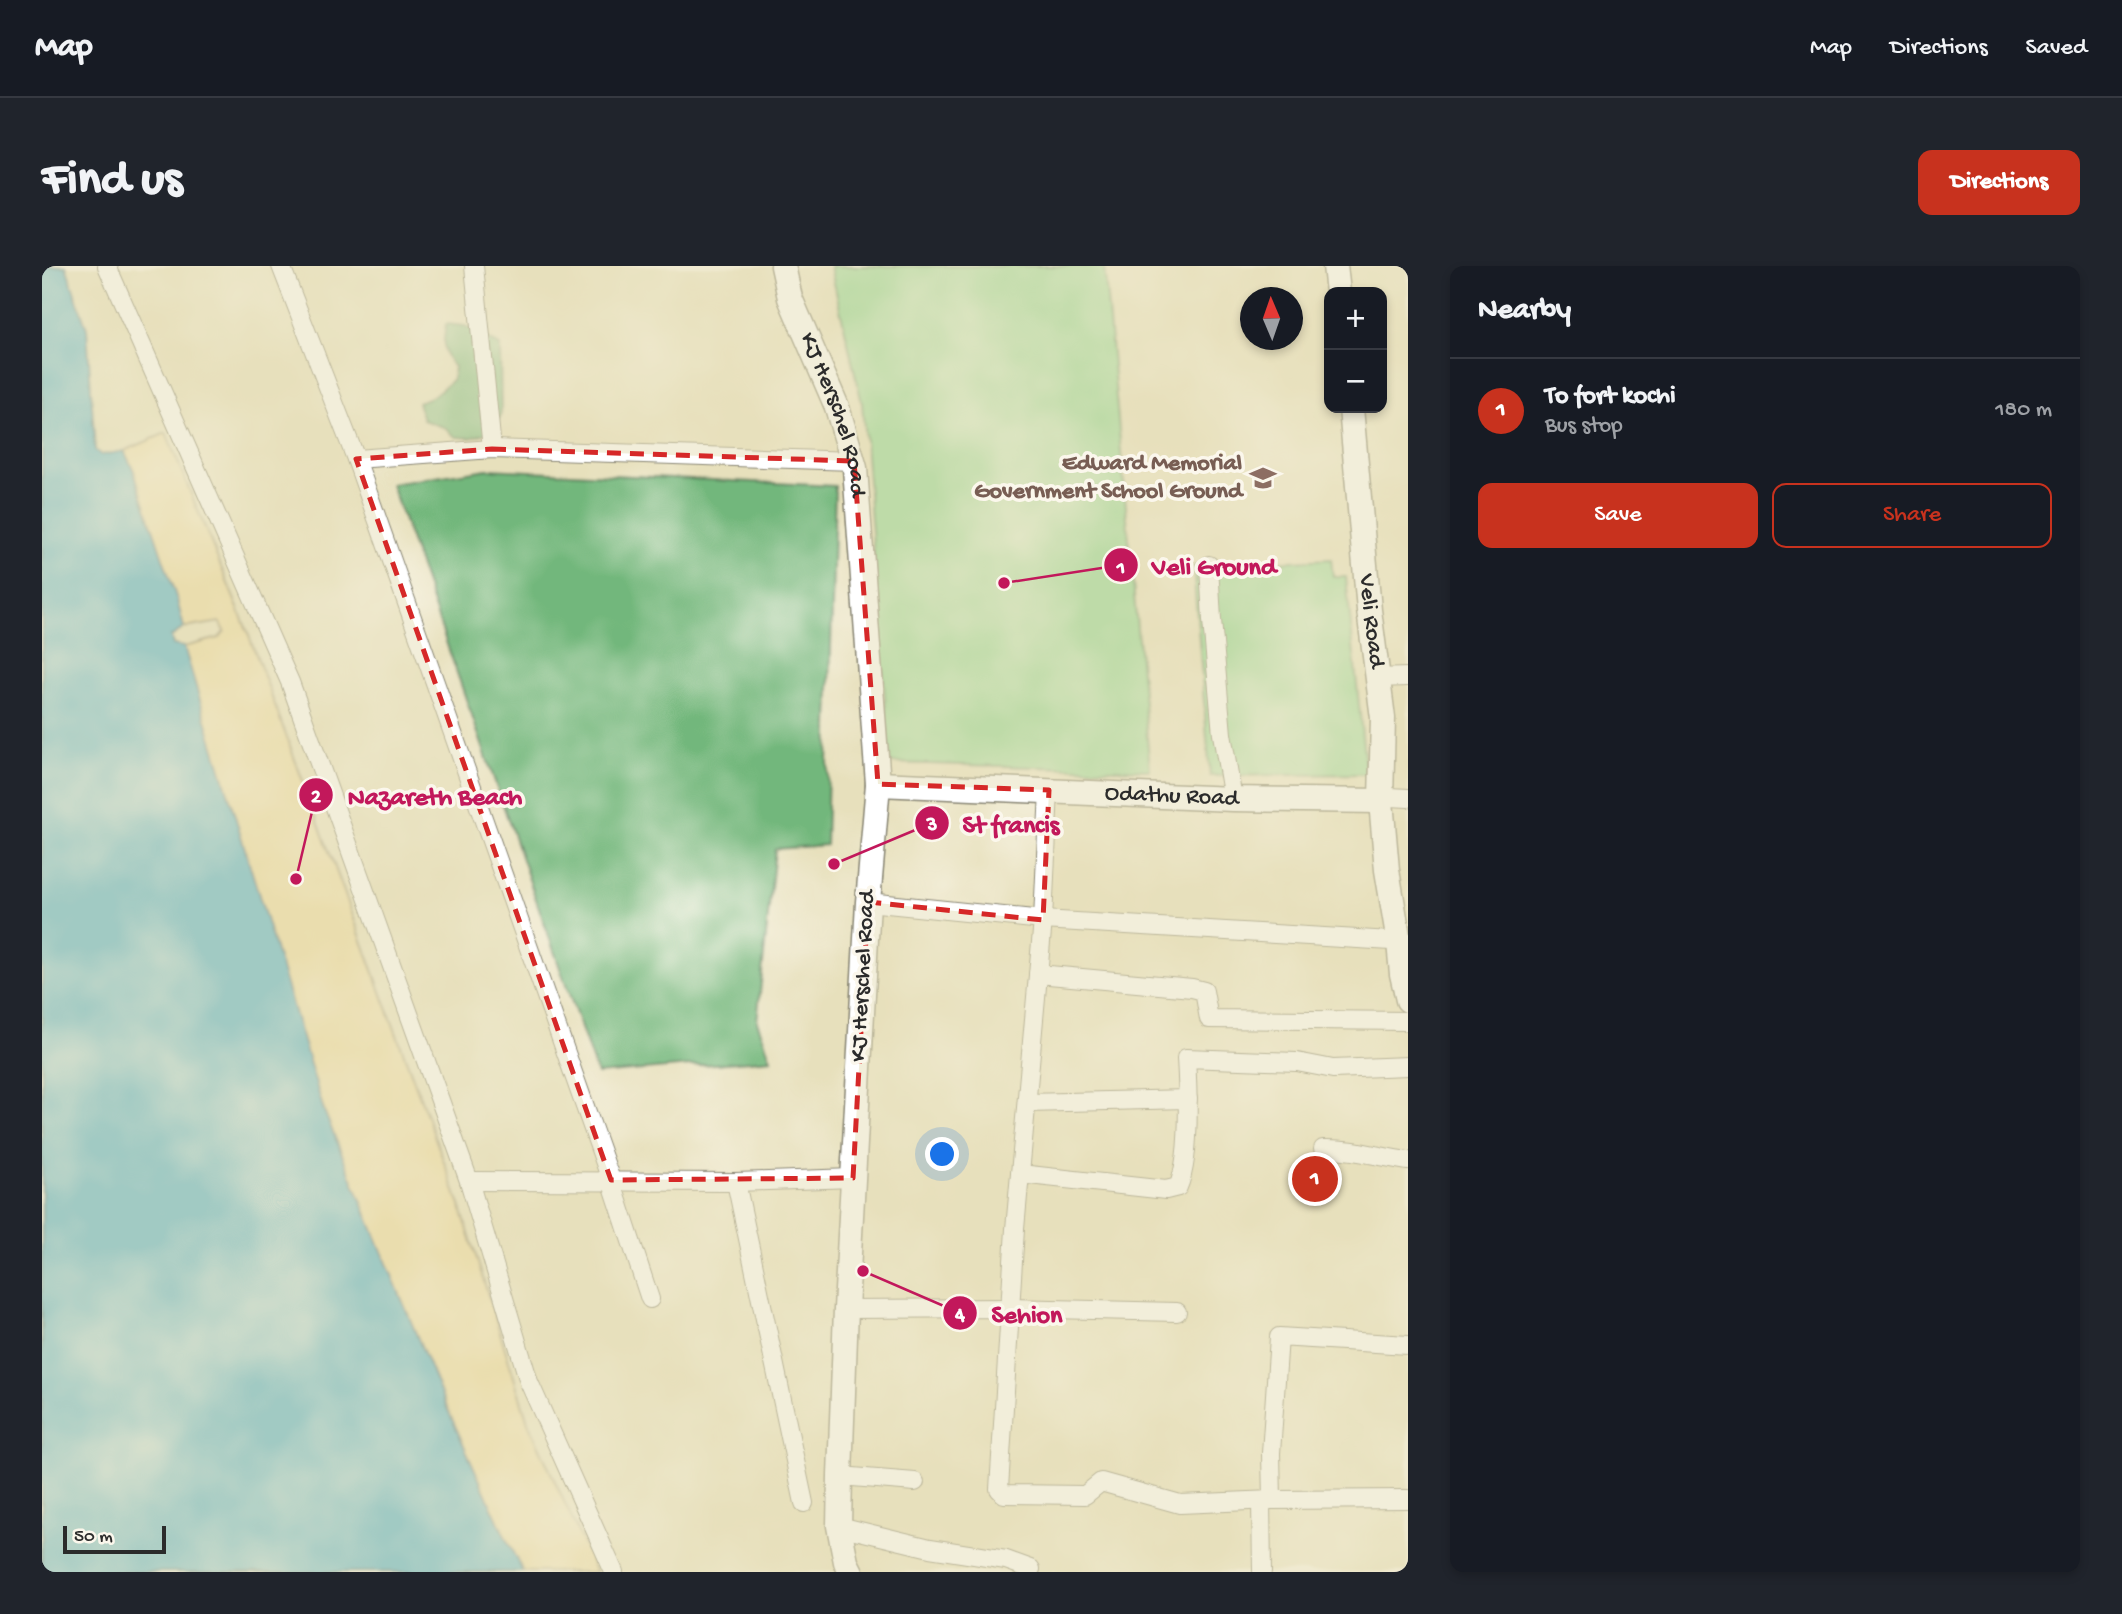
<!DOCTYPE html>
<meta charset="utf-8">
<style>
body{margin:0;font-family:"Gochi Hand",sans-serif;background:#20242c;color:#f1f3f6}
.controls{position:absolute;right:21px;top:21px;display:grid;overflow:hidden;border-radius:14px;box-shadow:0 4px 10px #0003}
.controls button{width:63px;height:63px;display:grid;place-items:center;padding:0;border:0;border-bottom:2px solid #363941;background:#171b24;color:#f1f3f6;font:35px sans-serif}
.compass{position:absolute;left:1198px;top:21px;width:63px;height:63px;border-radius:50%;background:#171b24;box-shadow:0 4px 10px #0003;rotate:358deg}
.scale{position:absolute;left:21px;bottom:18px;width:103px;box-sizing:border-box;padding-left:7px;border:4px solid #2b2b2b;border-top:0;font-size:19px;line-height:24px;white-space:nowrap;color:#2b2b2b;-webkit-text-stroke:5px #fbf7ec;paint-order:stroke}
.you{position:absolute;left:901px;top:889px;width:24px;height:24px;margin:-18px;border:5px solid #fff;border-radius:50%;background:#1a73e8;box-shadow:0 0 0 10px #1a73e833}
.badge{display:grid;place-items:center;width:46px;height:46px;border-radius:50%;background:#c8321e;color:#fff;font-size:23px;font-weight:700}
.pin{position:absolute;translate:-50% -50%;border:4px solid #fff;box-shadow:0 2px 7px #0006}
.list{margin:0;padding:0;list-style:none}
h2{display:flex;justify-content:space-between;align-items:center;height:91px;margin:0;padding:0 28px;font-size:30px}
h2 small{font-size:23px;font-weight:400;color:#9ea1a6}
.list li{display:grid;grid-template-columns:46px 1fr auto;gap:21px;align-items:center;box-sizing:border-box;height:105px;padding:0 28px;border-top:2px solid #363941}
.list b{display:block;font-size:26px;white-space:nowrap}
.list p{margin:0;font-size:23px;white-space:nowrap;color:#9ea1a6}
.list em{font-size:23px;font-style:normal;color:#9ea1a6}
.actions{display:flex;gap:14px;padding:21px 28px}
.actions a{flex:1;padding:16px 0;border:2px solid #c8321e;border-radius:14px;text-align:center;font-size:24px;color:#c8321e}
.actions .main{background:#c8321e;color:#fff}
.map{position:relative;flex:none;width:1366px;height:1306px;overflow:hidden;border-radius:14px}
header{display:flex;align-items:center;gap:42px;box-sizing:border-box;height:98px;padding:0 35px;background:#171b24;border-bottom:2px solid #363941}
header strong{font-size:33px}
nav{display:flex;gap:38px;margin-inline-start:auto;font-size:24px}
.intro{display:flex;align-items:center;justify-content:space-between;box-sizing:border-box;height:168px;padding:0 42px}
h1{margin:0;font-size:49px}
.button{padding:18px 32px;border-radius:14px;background:#c8321e;color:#fff;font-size:24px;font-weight:700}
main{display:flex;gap:42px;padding:0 42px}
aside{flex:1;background:#171b24;border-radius:14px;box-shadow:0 4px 10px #0003}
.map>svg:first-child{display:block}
</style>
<header>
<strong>Map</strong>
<nav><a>Map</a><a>Directions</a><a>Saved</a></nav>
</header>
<div class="intro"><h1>Find us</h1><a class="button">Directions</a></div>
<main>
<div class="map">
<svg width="1366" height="1306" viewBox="0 0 1366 1306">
<rect width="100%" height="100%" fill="#fbf7ec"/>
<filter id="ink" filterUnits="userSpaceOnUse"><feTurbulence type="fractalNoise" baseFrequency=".0143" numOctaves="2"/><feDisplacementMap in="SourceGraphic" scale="14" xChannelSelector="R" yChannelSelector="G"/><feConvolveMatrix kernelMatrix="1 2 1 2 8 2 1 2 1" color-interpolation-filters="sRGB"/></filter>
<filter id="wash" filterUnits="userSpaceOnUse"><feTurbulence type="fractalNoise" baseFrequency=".00686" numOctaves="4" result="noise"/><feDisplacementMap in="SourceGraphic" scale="28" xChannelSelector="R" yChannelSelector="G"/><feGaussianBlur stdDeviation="1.57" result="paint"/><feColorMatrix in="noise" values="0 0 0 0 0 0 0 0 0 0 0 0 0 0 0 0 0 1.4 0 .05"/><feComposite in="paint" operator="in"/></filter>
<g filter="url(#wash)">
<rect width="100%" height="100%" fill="#e7e0bc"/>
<g fill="#8dd691" stroke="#5c805e" stroke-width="2">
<polygon points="788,0 1062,0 1108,504 848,497 820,137"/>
<polygon points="1289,293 1291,311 1304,311 1324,508 1168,510 1151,300"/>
</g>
<g fill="#72b77b" stroke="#4e7153" stroke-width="2">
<path d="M404 58 423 60 458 80 459 149 450 165 429 172 414 171 401 161 381 154 376 136 391 130 410 114 412 101C399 87 401 76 404 58Z"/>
<polygon points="445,203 793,220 784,579 733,583 715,755 729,793 555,808 349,218"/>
</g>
<polygon fill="#eeda9e" stroke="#8c8264" stroke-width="2" points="124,167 205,364 418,939 486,1156 554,1306 481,1306 465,1275 401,1133 282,845 142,381 177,372 183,365 178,356 142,362 135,334 91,203 82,185"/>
<polygon fill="#4dafcc" stroke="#3c6d7c" stroke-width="2" points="0,0 24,0 45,63 53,184 59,189 82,185 91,203 135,334 142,362 129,371 131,379 142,381 282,845 401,1133 465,1275 481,1306 0,1306"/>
</g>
<g filter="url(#ink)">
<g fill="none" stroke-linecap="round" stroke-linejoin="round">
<g stroke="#898674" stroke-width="20">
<g id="minor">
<polyline points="65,0 248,416 427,915 487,1116 572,1306"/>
<polyline points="239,0 314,193 569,914 608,1033"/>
<polyline points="432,0 450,183"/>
<polyline points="314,193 450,183 812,195"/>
<polyline points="1167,299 1170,354 1180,468 1191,533"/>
<polyline points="1335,412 1366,411"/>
<polyline points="1007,524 1001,654 973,963 957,1223 962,1228 1043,1229 1059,1216 1138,1238 1230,1234 1366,1233"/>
<polyline points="1339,535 1348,531 1366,532"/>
<polyline points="826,636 1001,654 1366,676"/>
<polyline points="996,708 1150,722 1162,725 1167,753 1366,755"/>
<polyline points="985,837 1146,833"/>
<path d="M1281 883C1310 882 1337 891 1366 895"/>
<path d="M978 908 1124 924 1136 921C1149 892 1146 825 1144 792L1255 796 1291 803 1366 800"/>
<polyline points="427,915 694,916 811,912"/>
<polyline points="694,916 762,1237"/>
<polyline points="804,1043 968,1042 1135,1046"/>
<polyline points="798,1210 873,1216"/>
<polyline points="1230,1234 1229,1187 1237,1071 1366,1079"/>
<polyline points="1219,1235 1220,1306"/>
<polyline points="797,1260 888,1282 964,1294 989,1303"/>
</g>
</g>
<g stroke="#898674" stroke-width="27">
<g id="secondary">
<path id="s1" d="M741 0 748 32 795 141 813 202 836 518 826 636 804 1043 798 1210 797 1260 804 1296 809 1306"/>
<polyline points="1293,0 1296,26"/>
<path id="s2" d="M1309 142 1327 344 1341 452 1339 535 1345 604 1357 676 1360 708 1366 734"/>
<path id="s3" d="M836 518 1191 533 1339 535"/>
</g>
</g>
<use href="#minor" stroke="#fff" stroke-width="18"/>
<use href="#secondary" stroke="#fff" stroke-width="24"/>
</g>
</g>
<path d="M0 0H1366V1306H0ZM450 183 812 195 836 518 1007 524 1001 654 826 636 811 912 569 914 314 193Z" fill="#e7e0bc" fill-opacity=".55" fill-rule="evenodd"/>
<path fill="none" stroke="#d62828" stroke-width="5" stroke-dasharray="14 9" stroke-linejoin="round" d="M450 183 812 195 836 518 1007 524 1001 654 826 636 811 912 569 914 314 193Z"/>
<defs>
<g id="school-bare" transform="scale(2.1)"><path d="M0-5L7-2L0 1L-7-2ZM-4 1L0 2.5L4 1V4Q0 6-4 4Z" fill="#8d6e63" stroke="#fbf7ec" stroke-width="2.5" paint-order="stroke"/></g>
</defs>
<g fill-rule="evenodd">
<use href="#school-bare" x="1221" y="212"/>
</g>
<g text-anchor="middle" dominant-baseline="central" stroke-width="7" stroke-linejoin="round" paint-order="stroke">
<g font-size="24" fill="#2b2b2b" stroke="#fbf7ec">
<text stroke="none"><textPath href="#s1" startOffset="158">KJ Herschel Road</textPath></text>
<text stroke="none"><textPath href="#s2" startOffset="214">Veli Road</textPath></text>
<text stroke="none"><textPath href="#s3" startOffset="294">Odathu Road</textPath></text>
<text transform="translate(822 710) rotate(-87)">KJ Herschel Road</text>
</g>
<g font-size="24" font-weight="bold" fill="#785e54" stroke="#fbf7ec" text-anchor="end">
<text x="1200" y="198">Edward Memorial<tspan x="1200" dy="28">Government School Ground</tspan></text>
</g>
</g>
<path fill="none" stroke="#c2185b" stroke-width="2.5" d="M962 317L1079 299M254 613L274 529M792 598L890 557M821 1005L918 1047"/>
<g fill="#c2185b" stroke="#fbf7ec" stroke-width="2.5">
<circle cx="962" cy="317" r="7"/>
<circle cx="254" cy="613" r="7"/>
<circle cx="792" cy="598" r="7"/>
<circle cx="821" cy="1005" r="7"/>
<circle cx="1079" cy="299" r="18"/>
<circle cx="274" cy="529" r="18"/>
<circle cx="890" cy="557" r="18"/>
<circle cx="918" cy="1047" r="18"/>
</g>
<g font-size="21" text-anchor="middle" font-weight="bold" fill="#fff">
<text x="1079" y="307">1</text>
<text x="274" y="536">2</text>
<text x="890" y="564">3</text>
<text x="918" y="1054">4</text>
</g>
<g font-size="26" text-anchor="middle" font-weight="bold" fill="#c2185b" stroke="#fbf7ec" stroke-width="7" stroke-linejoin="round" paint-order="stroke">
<text x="1172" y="308">Veli Ground</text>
<text x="393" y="538">Nazareth Beach</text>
<text x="969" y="566">St francis</text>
<text x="985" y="1056">Sehion</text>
</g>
</svg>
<div class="controls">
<button>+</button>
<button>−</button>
</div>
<svg class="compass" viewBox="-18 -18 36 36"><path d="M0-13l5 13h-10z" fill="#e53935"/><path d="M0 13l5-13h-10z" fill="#9ea1a6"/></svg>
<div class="scale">50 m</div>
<div class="you"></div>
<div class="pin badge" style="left:1273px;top:913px">1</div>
</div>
<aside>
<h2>Nearby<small></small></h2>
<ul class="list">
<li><span class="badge">1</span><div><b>To fort kochi</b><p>Bus stop</p></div><em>180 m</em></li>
</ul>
<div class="actions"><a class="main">Save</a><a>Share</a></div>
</aside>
</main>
